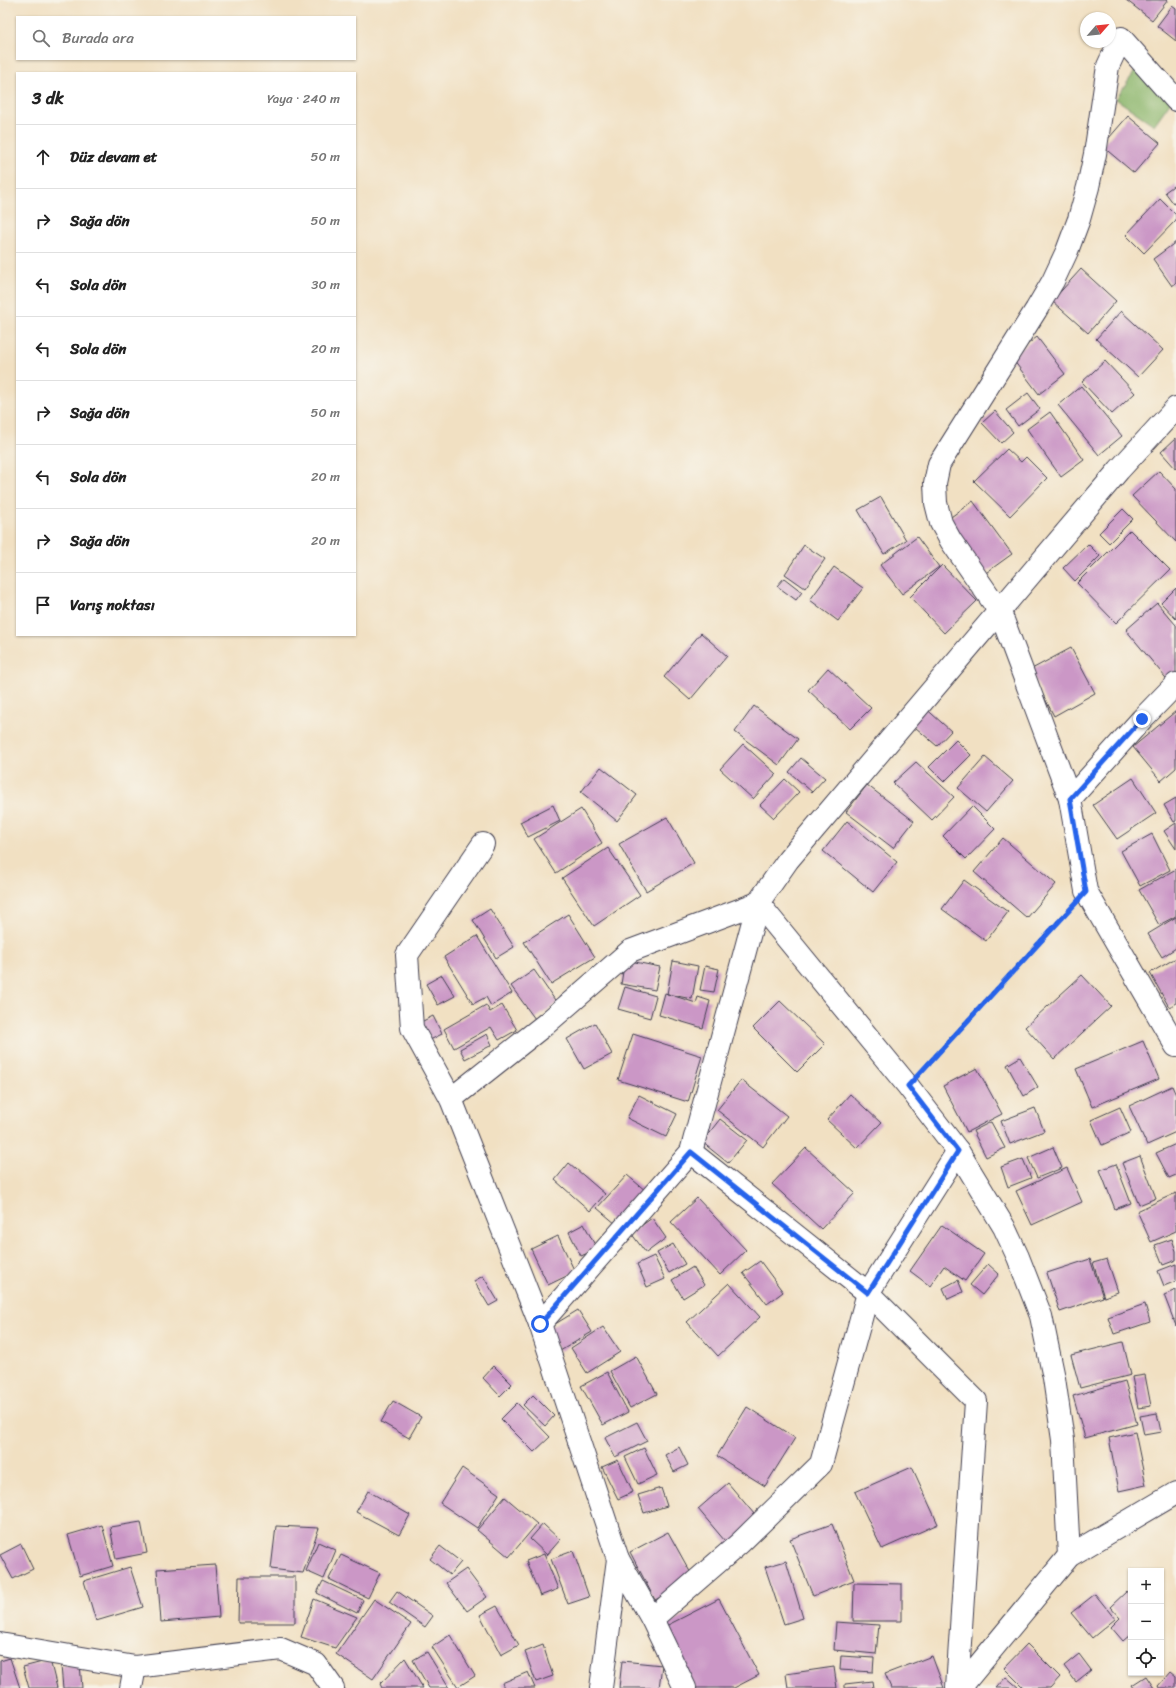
<!DOCTYPE html>
<html lang="tr">
<meta charset="utf-8">
<style>
body{margin:0;font-family:Sriracha,sans-serif;background:#f6f6f6;color:#222}
.controls{position:absolute;right:12px;bottom:12px;display:grid;overflow:hidden;border-radius:0px;box-shadow:0 1px 3px #0004}
.controls button{width:36px;height:36px;display:grid;place-items:center;padding:0;border:0;border-bottom:1px solid #e0e0e0;background:#fff;color:#222;font:20px sans-serif}
.compass{position:absolute;left:1080px;top:12px;width:36px;height:36px;border-radius:50%;background:#fff;box-shadow:0 1px 3px #0004;rotate:62deg}
.stop{position:absolute;width:12px;height:12px;margin:-9px;border:3px solid #2563eb;border-radius:50%;background:#fff}
.stop.end{background:#2563eb;border-color:#fff;box-shadow:0 1px 4px #0008}
.list{margin:0;padding:0;list-style:none}
h2{display:flex;justify-content:space-between;align-items:center;height:52px;margin:0;padding:0 16px;font-size:17px}
h2 small{font-size:13px;font-weight:400;color:#767676}
.list li{display:grid;grid-template-columns:26px 1fr auto;gap:12px;align-items:center;box-sizing:border-box;height:64px;padding:0 16px;border-top:1px solid #e0e0e0}
.list b{display:block;font-size:15px;white-space:nowrap}
.list em{font-size:13px;font-style:normal;color:#767676}
.icon{flex:none;width:22px;height:22px;fill:none;stroke:currentColor;stroke-width:2;stroke-linecap:round;stroke-linejoin:round}
.map{position:relative;flex:none;width:1176px;height:1688px;overflow:hidden}
.search{position:absolute;background:#fff;box-shadow:0 1px 3px #0004;left:16px;top:16px;width:340px;height:44px;display:flex;align-items:center;gap:10px;box-sizing:border-box;padding:0 14px;border-radius:0px;color:#767676;font-size:15px}
.panel{position:absolute;background:#fff;box-shadow:0 1px 3px #0004;left:16px;top:72px;width:340px;height:564px;border-radius:0px}
.map>svg:first-child{display:block}
</style>
<div class="map">
<svg width="1176" height="1688" viewBox="0 0 1176 1688">
<rect width="100%" height="100%" fill="#f7f3e8"/>
<filter id="ink" filterUnits="userSpaceOnUse"><feTurbulence type="fractalNoise" baseFrequency=".025" numOctaves="2"/><feDisplacementMap in="SourceGraphic" scale="8" xChannelSelector="R" yChannelSelector="G"/><feConvolveMatrix kernelMatrix="1 2 1 2 8 2 1 2 1" color-interpolation-filters="sRGB"/></filter>
<filter id="wash" filterUnits="userSpaceOnUse"><feTurbulence type="fractalNoise" baseFrequency=".012" numOctaves="4" result="noise"/><feDisplacementMap in="SourceGraphic" scale="16" xChannelSelector="R" yChannelSelector="G"/><feGaussianBlur stdDeviation="0.9" result="paint"/><feColorMatrix in="noise" values="0 0 0 0 0 0 0 0 0 0 0 0 0 0 0 0 0 1.4 0 .05"/><feComposite in="paint" operator="in"/></filter>
<g filter="url(#wash)">
<rect width="100%" height="100%" fill="#f1e0c2"/>
<polygon fill="#8fb86f" stroke="#586d55" points="1142,61 1176,94 1154,125 1116,99"/>
<g id="blocks">
<g fill="#cb97c6">
<polygon points="1126,0 1168,0 1152,20"/>
<polygon points="1172,6 1176,9 1176,41 1157,26"/>
<polygon points="1128,116 1160,143 1134,173 1102,146"/>
<polygon points="1176,184 1176,203 1174,204 1165,192"/>
<polygon points="1160,199 1176,215 1176,220 1144,253 1126,235"/>
<polygon points="1176,242 1176,283 1172,286 1153,259"/>
<polygon points="1081,269 1116,301 1088,333 1052,301"/>
<polygon points="1121,311 1163,350 1138,377 1096,339"/>
<polygon points="1037,337 1065,374 1039,394 1011,357"/>
<polygon points="1105,361 1135,393 1112,414 1082,382"/>
<polygon points="1081,386 1122,436 1099,455 1058,405"/>
<polygon points="1028,393 1040,409 1018,426 1006,410"/>
<polygon points="995,411 1013,432 1001,443 982,423"/>
<polygon points="1050,412 1084,460 1061,477 1027,429"/>
<polygon points="1176,438 1176,469 1161,452"/>
<polygon points="1007,449 1021,462 1026,457 1047,478 1010,516 974,481"/>
<polygon points="1159,471 1176,489 1176,542 1132,496"/>
<polygon points="881,497 906,540 884,554 858,510"/>
<polygon points="973,501 1012,554 983,575 944,522"/>
<polygon points="1123,509 1133,519 1109,543 1099,533"/>
<polygon points="1130,530 1170,570 1116,623 1077,583"/>
<polygon points="917,537 939,567 902,594 880,565"/>
<polygon points="1088,544 1100,556 1075,581 1063,568"/>
<polygon points="804,545 825,559 805,588 785,574"/>
<polygon points="942,565 977,601 944,633 910,597"/>
<polygon points="834,567 863,588 838,621 810,600"/>
<polygon points="784,578 802,592 796,600 777,586"/>
<polygon points="1176,588 1176,619 1161,603"/>
<polygon points="1157,603 1176,625 1176,678 1170,683 1126,630"/>
<polygon points="701,633 727,656 690,700 664,677"/>
<polygon points="1071,648 1095,693 1054,716 1030,670"/>
<polygon points="828,668 871,708 850,729 808,690"/>
<polygon points="922,705 951,731 937,746 908,721"/>
<polygon points="754,706 798,739 779,765 735,732"/>
<polygon points="1176,711 1176,768 1161,781 1133,747"/>
<polygon points="956,740 971,755 944,782 929,767"/>
<polygon points="743,744 776,774 753,799 720,769"/>
<polygon points="985,757 1013,781 986,812 958,788"/>
<polygon points="801,758 825,778 812,792 789,772"/>
<polygon points="916,762 954,797 932,820 893,783"/>
<polygon points="601,767 637,795 617,821 581,792"/>
<polygon points="1133,778 1156,813 1117,839 1093,805"/>
<polygon points="785,779 799,792 774,818 760,805"/>
<polygon points="867,785 914,821 893,848 846,812"/>
<polygon points="1176,798 1176,821 1174,822 1164,805"/>
<polygon points="553,805 560,821 528,837 520,822"/>
<polygon points="972,806 995,829 966,859 943,836"/>
<polygon points="581,809 602,843 556,873 534,839"/>
<polygon points="667,817 694,863 646,891 619,844"/>
<polygon points="847,821 897,862 873,892 823,851"/>
<polygon points="1176,823 1176,849 1164,831"/>
<polygon points="1152,834 1170,870 1140,886 1121,851"/>
<polygon points="1003,838 1056,884 1027,918 974,872"/>
<polygon points="608,848 640,895 594,926 562,878"/>
<polygon points="1176,869 1176,916 1159,925 1139,890"/>
<polygon points="964,880 1008,912 986,941 942,909"/>
<polygon points="490,909 514,947 496,958 473,920"/>
<polygon points="568,914 595,957 551,984 524,942"/>
<polygon points="1176,917 1176,948 1162,957 1148,934"/>
<polygon points="477,936 512,993 491,1006 486,997 473,1004 444,957"/>
<polygon points="1176,958 1176,1003 1169,1007 1150,973"/>
<polygon points="625,960 660,967 655,990 621,984"/>
<polygon points="673,961 698,966 692,999 667,994"/>
<polygon points="705,966 719,969 714,992 700,990"/>
<polygon points="534,970 557,1003 535,1019 511,986"/>
<polygon points="442,975 455,996 438,1005 426,984"/>
<polygon points="1082,975 1111,1006 1054,1059 1025,1027"/>
<polygon points="625,987 656,996 650,1018 618,1009"/>
<polygon points="665,993 696,1003 698,997 710,1001 703,1028 659,1015"/>
<polygon points="780,1001 825,1044 797,1072 753,1028"/>
<polygon points="486,1005 490,1012 502,1005 517,1030 499,1040 491,1027 454,1048 444,1029"/>
<polygon points="433,1016 442,1034 430,1040 421,1022"/>
<polygon points="595,1023 612,1054 584,1069 567,1039"/>
<polygon points="487,1034 492,1045 465,1059 460,1049"/>
<polygon points="633,1034 702,1056 688,1102 618,1080"/>
<polygon points="1143,1041 1159,1079 1092,1107 1076,1069"/>
<polygon points="1020,1057 1038,1087 1024,1096 1007,1065"/>
<polygon points="977,1068 1002,1114 967,1132 943,1086"/>
<polygon points="741,1080 787,1116 763,1147 717,1110"/>
<polygon points="1172,1086 1176,1095 1176,1132 1147,1145 1129,1106"/>
<polygon points="850,1094 881,1123 857,1148 827,1120"/>
<polygon points="639,1095 677,1114 666,1137 627,1118"/>
<polygon points="1120,1107 1131,1132 1102,1145 1091,1120"/>
<polygon points="1035,1108 1044,1131 1010,1144 1001,1121"/>
<polygon points="720,1119 747,1140 728,1163 702,1142"/>
<polygon points="991,1122 1005,1148 986,1157 973,1131"/>
<polygon points="1176,1144 1176,1175 1169,1178 1156,1153"/>
<polygon points="1053,1147 1062,1168 1037,1178 1028,1158"/>
<polygon points="806,1148 855,1193 821,1229 772,1184"/>
<polygon points="1140,1156 1156,1198 1139,1205 1122,1163"/>
<polygon points="1023,1159 1031,1178 1008,1187 1001,1167"/>
<polygon points="569,1163 605,1194 590,1211 555,1180"/>
<polygon points="1116,1164 1131,1203 1115,1209 1100,1170"/>
<polygon points="1067,1168 1082,1202 1032,1225 1016,1191"/>
<polygon points="627,1175 646,1191 616,1224 597,1208"/>
<polygon points="1176,1193 1176,1231 1151,1242 1137,1211"/>
<polygon points="697,1198 746,1250 720,1275 671,1222"/>
<polygon points="652,1218 666,1238 646,1253 631,1233"/>
<polygon points="584,1224 597,1249 581,1256 569,1232"/>
<polygon points="942,1225 984,1254 965,1281 944,1266 930,1286 910,1271"/>
<polygon points="558,1236 575,1272 548,1285 531,1249"/>
<polygon points="1172,1239 1176,1251 1176,1260 1163,1265 1155,1245"/>
<polygon points="673,1244 685,1264 669,1273 657,1253"/>
<polygon points="654,1256 665,1279 647,1287 637,1264"/>
<polygon points="1090,1259 1103,1297 1060,1312 1047,1273"/>
<polygon points="1107,1259 1118,1292 1104,1297 1093,1263"/>
<polygon points="760,1261 783,1292 767,1304 743,1273"/>
<polygon points="988,1264 999,1274 982,1295 970,1285"/>
<polygon points="1176,1264 1176,1281 1164,1286 1158,1271"/>
<polygon points="693,1267 704,1285 683,1298 672,1280"/>
<polygon points="483,1276 498,1301 489,1306 474,1281"/>
<polygon points="958,1280 963,1292 948,1299 943,1288"/>
<polygon points="729,1283 760,1317 718,1356 687,1322"/>
<polygon points="1176,1290 1176,1326 1164,1295"/>
<polygon points="1145,1304 1150,1322 1114,1334 1108,1317"/>
<polygon points="578,1310 592,1332 560,1351 547,1329"/>
<polygon points="603,1327 620,1352 587,1373 571,1348"/>
<polygon points="1123,1342 1131,1375 1080,1388 1071,1355"/>
<polygon points="636,1356 657,1394 630,1408 610,1371"/>
<polygon points="494,1366 512,1384 500,1396 483,1378"/>
<polygon points="607,1372 628,1412 603,1425 581,1386"/>
<polygon points="1145,1375 1151,1406 1138,1408 1132,1377"/>
<polygon points="1125,1381 1137,1424 1085,1438 1073,1396"/>
<polygon points="533,1395 554,1416 545,1426 523,1405"/>
<polygon points="393,1401 421,1417 409,1438 381,1422"/>
<polygon points="517,1403 550,1437 534,1452 501,1419"/>
<polygon points="747,1407 795,1438 765,1486 717,1456"/>
<polygon points="1157,1413 1161,1432 1144,1435 1140,1416"/>
<polygon points="637,1422 647,1441 615,1457 605,1438"/>
<polygon points="1135,1432 1146,1485 1119,1491 1109,1438"/>
<polygon points="679,1447 688,1465 674,1472 665,1455"/>
<polygon points="644,1448 657,1475 638,1484 625,1457"/>
<polygon points="618,1460 633,1492 618,1499 602,1467"/>
<polygon points="912,1467 938,1524 882,1549 855,1492"/>
<polygon points="462,1468 499,1494 477,1528 440,1503"/>
<polygon points="728,1483 760,1521 730,1547 698,1509"/>
<polygon points="661,1488 667,1506 644,1513 638,1495"/>
<polygon points="368,1491 410,1515 399,1535 356,1512"/>
<polygon points="505,1497 537,1524 509,1557 477,1530"/>
<polygon points="141,1522 147,1553 116,1559 110,1527"/>
<polygon points="543,1524 560,1540 547,1555 530,1539"/>
<polygon points="832,1524 854,1580 813,1596 790,1539"/>
<polygon points="102,1525 113,1566 80,1576 68,1535"/>
<polygon points="276,1526 319,1528 303,1573 271,1569"/>
<polygon points="668,1532 694,1579 655,1600 630,1552"/>
<polygon points="318,1542 336,1550 324,1579 306,1571"/>
<polygon points="21,1544 33,1569 13,1579 0,1555"/>
<polygon points="440,1546 461,1562 450,1575 430,1559"/>
<polygon points="573,1551 589,1597 568,1604 551,1559"/>
<polygon points="544,1554 558,1589 540,1596 526,1561"/>
<polygon points="341,1555 380,1573 368,1598 329,1579"/>
<polygon points="786,1561 803,1618 784,1624 765,1567"/>
<polygon points="215,1565 219,1617 161,1622 157,1569"/>
<polygon points="130,1567 143,1607 96,1621 84,1581"/>
<polygon points="466,1569 487,1597 467,1611 446,1583"/>
<polygon points="239,1577 295,1577 295,1623 238,1623"/>
<polygon points="323,1581 363,1600 357,1613 317,1593"/>
<polygon points="854,1583 902,1584 902,1621 853,1621"/>
<polygon points="397,1591 433,1616 425,1627 389,1602"/>
<polygon points="1127,1591 1131,1596 1131,1634 1123,1641 1111,1627 1120,1618 1110,1607"/>
<polygon points="1095,1594 1115,1619 1092,1638 1071,1613"/>
<polygon points="314,1599 357,1617 335,1648 301,1637"/>
<polygon points="374,1599 411,1624 373,1679 336,1654"/>
<polygon points="719,1599 759,1675 734,1688 695,1688 664,1627"/>
<polygon points="497,1606 519,1645 501,1655 480,1615"/>
<polygon points="836,1622 879,1625 876,1654 834,1650"/>
<polygon points="450,1635 475,1676 458,1687 432,1647"/>
<polygon points="1027,1644 1060,1677 1050,1688 1024,1688 1004,1668"/>
<polygon points="543,1645 553,1676 536,1682 525,1652"/>
<polygon points="427,1652 449,1688 429,1688 413,1660"/>
<polygon points="1079,1654 1091,1670 1076,1682 1064,1666"/>
<polygon points="841,1656 874,1658 873,1672 840,1670"/>
<polygon points="932,1656 944,1688 891,1688 885,1674"/>
<polygon points="10,1658 20,1688 0,1688 0,1661"/>
<polygon points="405,1658 423,1688 382,1688 380,1684"/>
<polygon points="50,1660 57,1688 29,1688 23,1667"/>
<polygon points="622,1661 662,1665 659,1688 619,1688"/>
<polygon points="80,1664 82,1688 63,1688 61,1666"/>
<polygon points="834,1667 837,1688 788,1688 786,1674"/>
<polygon points="528,1672 535,1688 504,1688 502,1683"/>
<polygon points="1170,1672 1176,1677 1176,1688 1159,1688 1158,1686"/>
<polygon points="1146,1676 1154,1688 1134,1688 1132,1685"/>
<polygon points="1006,1677 1019,1688 996,1688"/>
<polygon points="872,1681 873,1688 845,1688 845,1684"/>
</g>
</g>
</g>
<g filter="url(#ink)">
<use href="#blocks" fill-opacity="0" stroke="#413e4f" stroke-width="1"/>
<g fill="none" stroke-linecap="round" stroke-linejoin="round">
<g stroke="#413e4f" stroke-width="24">
<g id="minor">
<polyline points="1176,100 1121,38 1108,66 1095,154 1088,187 1079,219 1067,251 1053,281 1036,310 939,464 935,483 936,503 941,523 951,541 1000,612 1070,799 1086,891 1176,1046"/>
<polyline points="1070,799 1142,719 1176,684"/>
<polyline points="483,844 407,955 412,1028 451,1099 540,1324 618,1559 601,1688"/>
<polyline points="451,1099 547,1023 630,951 758,903 908,1086 958,1151 1004,1227 1018,1257 1041,1316 1054,1378 1063,1440 1069,1556"/>
<polyline points="691,1152 868,1293 976,1401 957,1688"/>
<polyline points="540,1324 691,1152 758,903 788,860 1119,470 1176,408"/>
<polyline points="618,1559 652,1619 685,1688"/>
<polyline points="652,1619 740,1543 821,1464 868,1293 958,1151"/>
<polyline points="0,1644 135,1667 281,1649 316,1664 333,1688"/>
<polyline points="131,1688 135,1667"/>
<polyline points="960,1688 1069,1556 1176,1493"/>
</g>
</g>
<polyline stroke="#413e4f" stroke-width="2.5" stroke-dasharray="3 3" stroke-linecap="butt" points="927,1065 1066,913"/>
<use href="#minor" stroke="#fff" stroke-width="22"/>
</g>
</g>
<g fill="none" stroke-linecap="round" stroke-linejoin="round" filter="url(#ink)">
<polyline stroke="#2563eb" stroke-width="5" points="540,1324 691,1152 868,1293 958,1151 908,1086 1086,892 1070,799 1142,719"/>
</g>
</svg>
<div class="controls">
<button>+</button>
<button>−</button>
<button><svg class="icon" aria-label="locate" viewBox="0 0 24 24"><circle cx="12" cy="12" r="6"/><path d="M12 2v4M12 18v4M2 12h4M18 12h4"/></svg></button>
</div>
<svg class="compass" viewBox="-18 -18 36 36"><path d="M0-13l5 13h-10z" fill="#e53935"/><path d="M0 13l5-13h-10z" fill="#767676"/></svg>
<div class="stop" style="left:540px;top:1324px"></div>
<div class="stop end" style="left:1142px;top:719px"></div>
<div class="search"><svg class="icon" aria-label="search" viewBox="0 0 24 24"><circle cx="10" cy="10" r="6"/><path d="M15 15l6 6"/></svg>Burada ara</div>
<section class="panel">
<h2>3 dk<small>Yaya · 240 m</small></h2>
<ul class="list">
<li><svg class="icon" aria-label="ahead" viewBox="0 0 24 24"><path d="M12 20V5M6 11l6-6 6 6"/></svg><div><b>Düz devam et</b></div><em>50 m</em></li>
<li><svg class="icon" aria-label="right" viewBox="0 0 24 24"><path d="M7 20v-9h11M14 6l5 5-5 5"/></svg><div><b>Sağa dön</b></div><em>50 m</em></li>
<li><svg class="icon" aria-label="left" viewBox="0 0 24 24"><path d="M17 20v-9H6M10 6l-5 5 5 5"/></svg><div><b>Sola dön</b></div><em>30 m</em></li>
<li><svg class="icon" aria-label="left" viewBox="0 0 24 24"><path d="M17 20v-9H6M10 6l-5 5 5 5"/></svg><div><b>Sola dön</b></div><em>20 m</em></li>
<li><svg class="icon" aria-label="right" viewBox="0 0 24 24"><path d="M7 20v-9h11M14 6l5 5-5 5"/></svg><div><b>Sağa dön</b></div><em>50 m</em></li>
<li><svg class="icon" aria-label="left" viewBox="0 0 24 24"><path d="M17 20v-9H6M10 6l-5 5 5 5"/></svg><div><b>Sola dön</b></div><em>20 m</em></li>
<li><svg class="icon" aria-label="right" viewBox="0 0 24 24"><path d="M7 20v-9h11M14 6l5 5-5 5"/></svg><div><b>Sağa dön</b></div><em>20 m</em></li>
<li><svg class="icon" aria-label="arrive" viewBox="0 0 24 24"><path d="M6 21V4h12l-3 4 3 4H6"/></svg><div><b>Varış noktası</b></div></li>
</ul>
</section>
</div>
